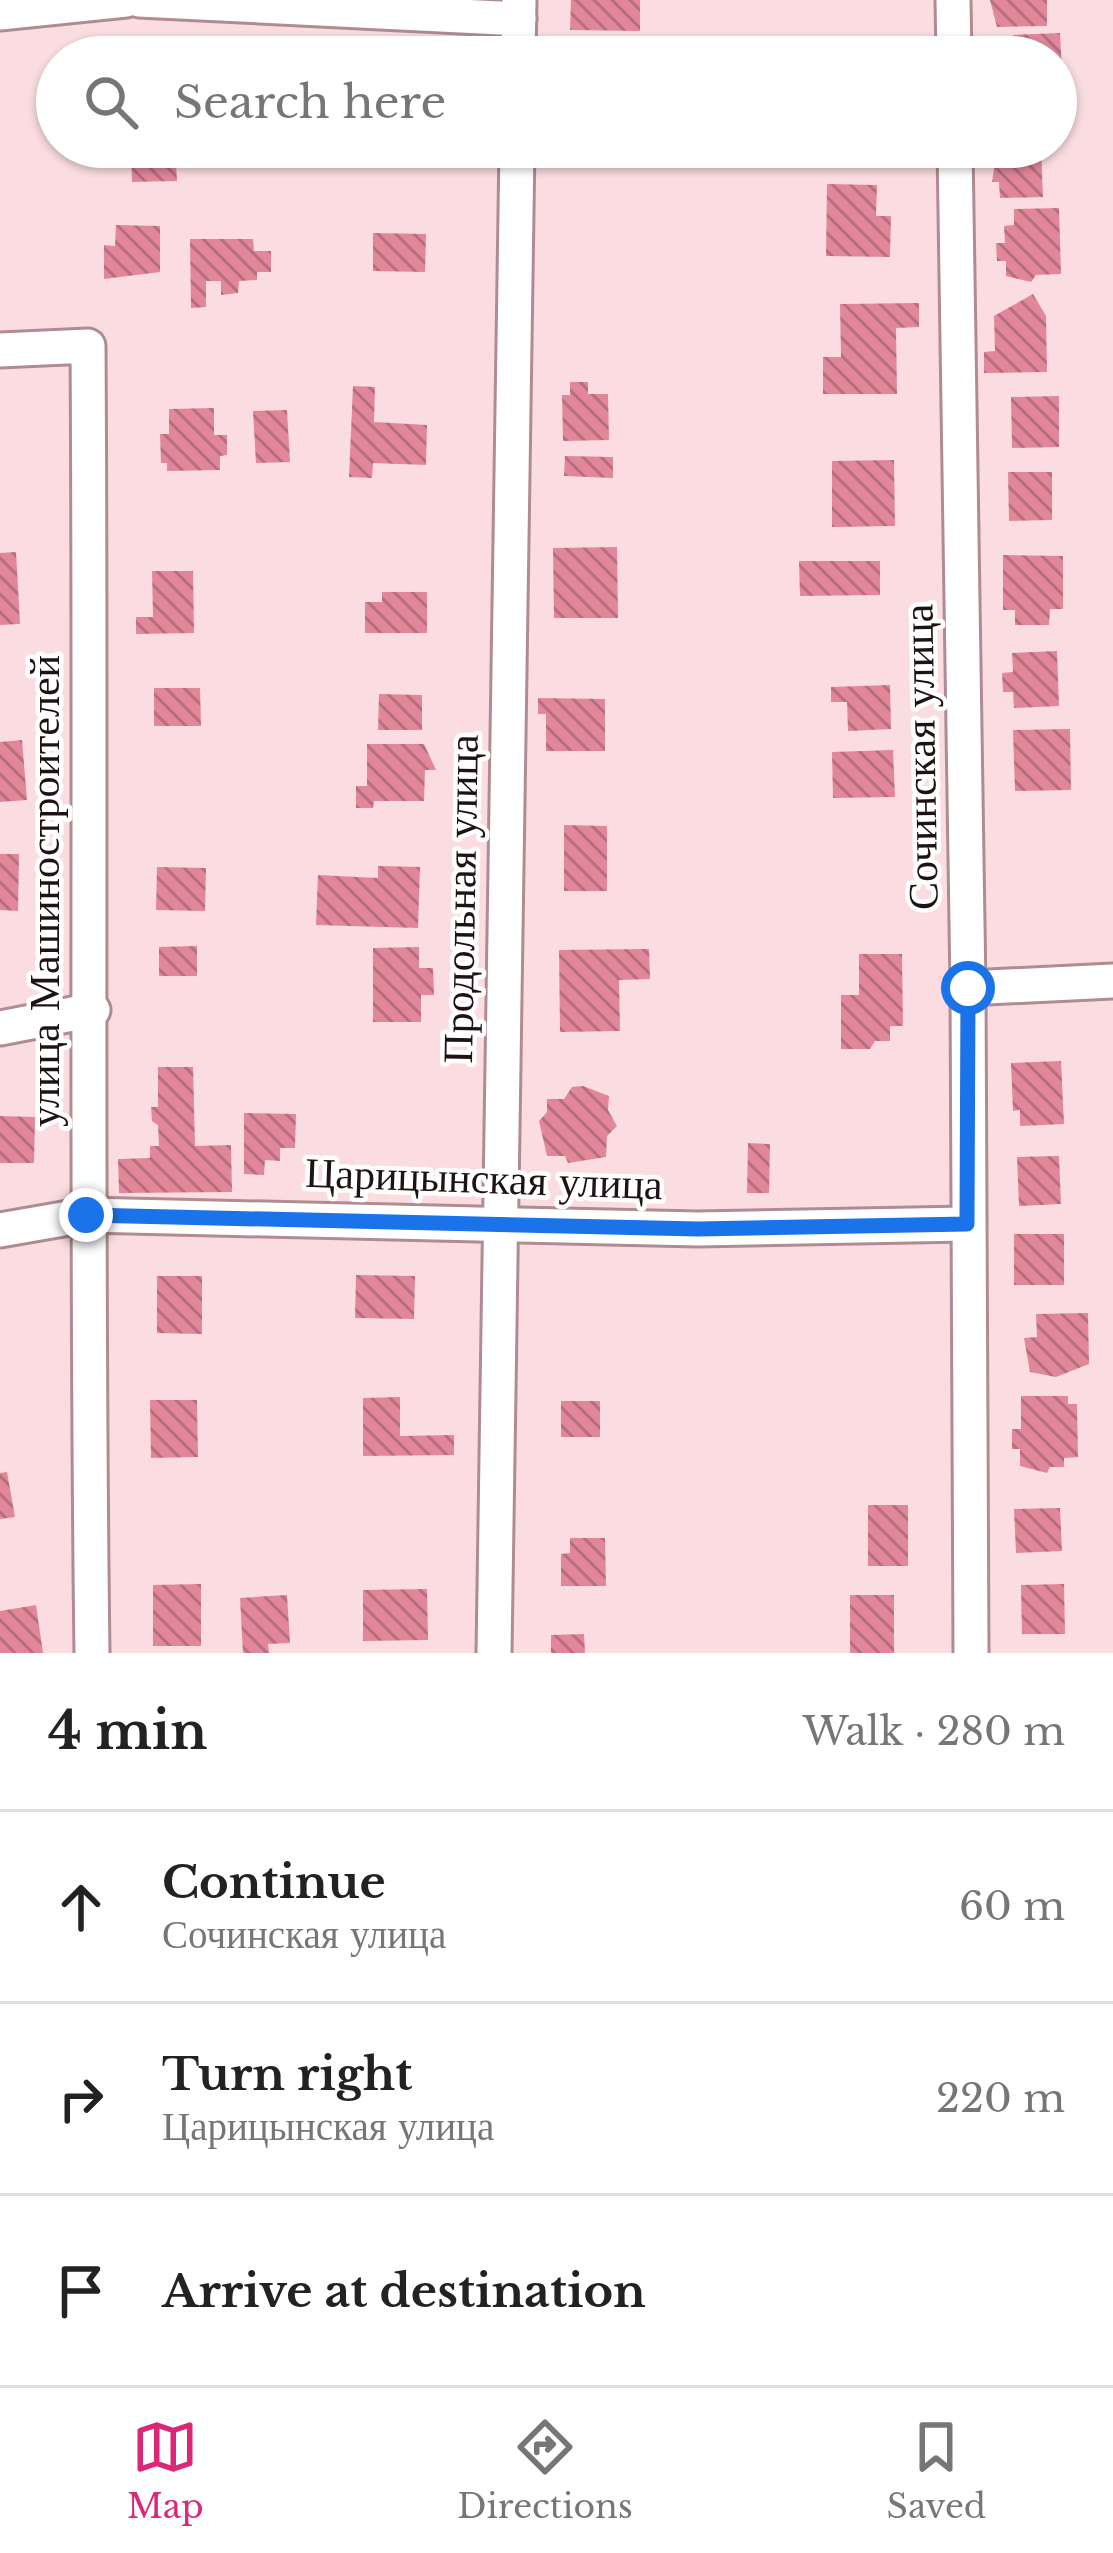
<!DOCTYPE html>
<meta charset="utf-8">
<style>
body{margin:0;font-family:"Libre Baskerville",serif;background:#f2f2f2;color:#222}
.stop{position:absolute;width:36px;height:36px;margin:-27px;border:9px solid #1a73e8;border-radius:50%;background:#fff}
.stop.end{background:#1a73e8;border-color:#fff;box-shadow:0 3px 12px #0008}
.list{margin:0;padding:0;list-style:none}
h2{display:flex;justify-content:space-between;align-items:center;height:156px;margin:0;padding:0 48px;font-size:51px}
h2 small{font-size:39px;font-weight:400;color:#767676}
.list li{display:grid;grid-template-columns:78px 1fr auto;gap:36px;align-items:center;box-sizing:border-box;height:192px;padding:0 48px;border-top:3px solid #e0e0e0}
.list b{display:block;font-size:45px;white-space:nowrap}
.list p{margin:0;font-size:39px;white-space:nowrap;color:#767676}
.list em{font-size:39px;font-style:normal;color:#767676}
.icon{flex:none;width:66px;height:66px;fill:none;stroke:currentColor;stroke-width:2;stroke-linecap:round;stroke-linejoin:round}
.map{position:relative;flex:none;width:1113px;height:1653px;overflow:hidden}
.search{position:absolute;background:#fff;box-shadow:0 3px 9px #0004;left:36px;right:36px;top:36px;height:132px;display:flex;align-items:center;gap:30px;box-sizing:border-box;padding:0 42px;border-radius:66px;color:#767676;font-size:45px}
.sheet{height:732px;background:#fff}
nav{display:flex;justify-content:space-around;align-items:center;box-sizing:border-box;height:168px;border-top:3px solid #e0e0e0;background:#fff;font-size:33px;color:#767676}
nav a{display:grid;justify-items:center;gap:6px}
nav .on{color:#db2777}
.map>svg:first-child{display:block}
</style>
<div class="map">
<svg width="1113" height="1653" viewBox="0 0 1113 1653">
<defs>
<pattern id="building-back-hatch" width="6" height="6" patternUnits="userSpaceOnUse" patternTransform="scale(3)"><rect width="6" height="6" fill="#e18799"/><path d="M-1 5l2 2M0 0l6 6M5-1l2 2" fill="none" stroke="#b66d7c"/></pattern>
</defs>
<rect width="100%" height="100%" fill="#fbdde1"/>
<g fill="url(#building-back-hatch)">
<polygon points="571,0 640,0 640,31 570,30"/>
<polygon points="990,0 1047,0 1047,26 997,27"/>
<polygon points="1060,33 1064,107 1056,107 1056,57 1014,57 1013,35"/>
<polygon points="131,147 175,147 177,181 132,182"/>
<polygon points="1041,147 1043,197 1000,198 999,182 992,182 997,148"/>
<polygon points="827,184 877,185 876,216 891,216 890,257 826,256"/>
<polygon points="1059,208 1061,274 1036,275 1031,282 1006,276 1006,261 997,261 996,243 1005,243 1004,226 1014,225 1014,209"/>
<polygon points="116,225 160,226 160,272 104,279 104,245 115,246"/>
<polygon points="373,233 426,234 425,272 373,271"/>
<polygon points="190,239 253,239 254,251 271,251 271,272 257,272 257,280 239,281 238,293 221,295 221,281 206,281 206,307 191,308"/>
<polygon points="1033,294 1046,316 1047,372 984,373 984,352 995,351 994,316"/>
<polygon points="919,303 919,327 896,328 897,394 823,394 823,357 841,357 840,304"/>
<polygon points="570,382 588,382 588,394 608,394 609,440 563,441 562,395 570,395"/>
<polygon points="353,386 375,387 374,422 427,425 426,465 373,463 372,478 349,477"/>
<polygon points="1059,396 1059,447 1012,448 1011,397"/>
<polygon points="214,408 214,435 227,435 227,455 220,456 220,470 167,471 167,463 161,463 160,434 169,434 169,409"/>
<polygon points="287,410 290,462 256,463 253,411"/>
<polygon points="565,456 613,457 613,478 564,476"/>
<polygon points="894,460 895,526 832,527 832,461"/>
<polygon points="1008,472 1052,472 1052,520 1009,521"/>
<polygon points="617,547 618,618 554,618 553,548"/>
<polygon points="16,552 20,624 0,625 0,553"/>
<polygon points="1003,555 1063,556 1063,609 1050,609 1049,625 1015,625 1015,610 1003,610"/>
<polygon points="799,561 880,561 880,595 800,596"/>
<polygon points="152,571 193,571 194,633 136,634 136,617 153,617"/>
<polygon points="382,592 427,592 427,633 365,633 365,602 382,602"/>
<polygon points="1057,651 1059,706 1014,708 1013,692 1003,692 1002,673 1013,672 1012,653"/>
<polygon points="890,685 891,729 848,731 847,702 831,702 831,687"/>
<polygon points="154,688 200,688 201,726 154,726"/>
<polygon points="379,694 422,695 422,730 378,730"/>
<polygon points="538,698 605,699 605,751 546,751 546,714 538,714"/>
<polygon points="1070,729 1071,790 1015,791 1013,730"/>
<polygon points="22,740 27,800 0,802 0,742"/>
<polygon points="367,744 424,744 436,770 425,770 424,801 374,801 373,808 356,808 356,786 367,786"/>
<polygon points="893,750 895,797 833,798 832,752"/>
<polygon points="564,825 607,826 607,891 564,891"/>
<polygon points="0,854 19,854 18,911 0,910"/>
<polygon points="378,866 420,867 418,928 316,925 318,875 378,878"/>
<polygon points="157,867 206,868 205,911 156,910"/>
<polygon points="197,946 197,976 159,976 159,947"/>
<polygon points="419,947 419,968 433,968 434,995 421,995 421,1022 373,1022 373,948"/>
<polygon points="649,949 650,979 619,980 620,1031 560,1032 559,950"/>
<polygon points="859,954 902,954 903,1026 890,1026 890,1041 875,1041 870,1049 841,1049 841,995 859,995"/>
<polygon points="1061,1061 1064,1124 1020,1126 1020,1110 1013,1111 1011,1063"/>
<polygon points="158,1067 193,1067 195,1146 231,1145 232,1192 119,1193 118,1159 150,1158 150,1146 159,1146 158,1125 152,1121 151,1107 158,1107"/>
<polygon points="583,1086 609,1096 608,1110 617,1126 607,1136 606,1157 568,1163 565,1156 547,1156 539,1121 547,1112 547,1099 564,1099 572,1087"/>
<polygon points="244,1113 296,1114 295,1148 280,1148 280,1161 265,1160 264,1175 244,1174"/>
<polygon points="0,1116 35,1117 34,1163 0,1163"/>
<polygon points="748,1143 770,1144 769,1193 747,1193"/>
<polygon points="1059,1156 1061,1204 1019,1206 1017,1157"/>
<rect x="1014" y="1234" width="50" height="51"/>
<polygon points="356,1275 415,1276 414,1319 355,1318"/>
<polygon points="157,1276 202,1276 202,1334 157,1333"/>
<polygon points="1088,1313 1089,1364 1056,1377 1030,1372 1024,1338 1037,1337 1036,1314"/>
<polygon points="1021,1396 1068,1396 1068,1404 1077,1404 1078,1457 1064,1458 1064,1467 1050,1467 1047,1473 1020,1466 1020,1449 1012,1449 1012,1429 1021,1429"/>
<polygon points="400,1397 400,1436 454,1435 454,1455 363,1456 363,1398"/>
<polygon points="150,1400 197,1400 198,1457 151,1458"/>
<rect x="561" y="1401" width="39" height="36"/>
<polygon points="7,1472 15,1517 0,1519 0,1473"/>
<rect x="868" y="1505" width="40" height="61"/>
<polygon points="1060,1508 1062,1551 1016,1553 1014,1509"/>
<polygon points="570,1538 605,1538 606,1586 561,1586 561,1554 570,1553"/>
<polygon points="201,1584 201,1646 153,1646 153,1585"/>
<polygon points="1064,1584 1065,1634 1022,1634 1021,1585"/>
<polygon points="427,1589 428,1640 363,1641 363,1590"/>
<polygon points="287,1595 290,1643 268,1644 269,1653 243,1653 240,1598"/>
<rect x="850" y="1595" width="44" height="58"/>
<polygon points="36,1605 43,1653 0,1653 0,1611"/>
<polygon points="584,1634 585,1653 551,1653 551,1635"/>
</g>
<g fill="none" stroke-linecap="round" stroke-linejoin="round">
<g stroke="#af8c92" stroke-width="39">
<g id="minor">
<polyline points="139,0 519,19"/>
<polyline points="953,0 954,57"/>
<polyline points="0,13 126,0"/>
<polyline points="518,57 519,0"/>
<polyline points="955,147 968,988 971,1653"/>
<path d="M0 350 88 346C91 782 86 1217 92 1653"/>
<polyline points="968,988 1113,981"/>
<polyline points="0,1028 93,1010"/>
<polyline points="0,1230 86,1215 698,1229 967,1224"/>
<polyline points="494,1653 517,147"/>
</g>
</g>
<use href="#minor" stroke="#fff" stroke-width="33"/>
</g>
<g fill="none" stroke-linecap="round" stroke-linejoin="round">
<polyline stroke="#1a73e8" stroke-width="15" points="86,1215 698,1229 967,1224 968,988"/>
</g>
<g text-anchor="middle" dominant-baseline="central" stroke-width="9" stroke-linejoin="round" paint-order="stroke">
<g font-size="42" fill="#1f1214" stroke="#fff">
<text transform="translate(920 757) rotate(-91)">Сочинская улица</text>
<text transform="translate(44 891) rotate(-90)">улица Машиностроителей</text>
<text transform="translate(460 899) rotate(-89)">Продольная улица</text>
<text transform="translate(484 1178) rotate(2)">Царицынская улица</text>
</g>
</g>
</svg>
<div class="stop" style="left:968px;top:988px"></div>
<div class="stop end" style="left:86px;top:1215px"></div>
<div class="search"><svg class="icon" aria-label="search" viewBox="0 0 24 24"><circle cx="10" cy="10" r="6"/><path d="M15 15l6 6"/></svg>Search here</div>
</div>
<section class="sheet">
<h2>4 min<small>Walk · 280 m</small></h2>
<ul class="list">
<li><svg class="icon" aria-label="ahead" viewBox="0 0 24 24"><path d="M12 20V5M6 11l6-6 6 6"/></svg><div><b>Continue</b><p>Сочинская улица</p></div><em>60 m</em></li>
<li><svg class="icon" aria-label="right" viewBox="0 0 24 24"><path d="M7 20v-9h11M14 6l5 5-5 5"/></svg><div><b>Turn right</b><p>Царицынская улица</p></div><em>220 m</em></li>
<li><svg class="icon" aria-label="arrive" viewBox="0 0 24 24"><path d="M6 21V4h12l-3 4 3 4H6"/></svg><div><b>Arrive at destination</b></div></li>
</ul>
</section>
<nav>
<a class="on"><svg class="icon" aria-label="map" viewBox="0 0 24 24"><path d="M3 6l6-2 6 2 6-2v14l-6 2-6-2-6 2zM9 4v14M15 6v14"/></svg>Map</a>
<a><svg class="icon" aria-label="directions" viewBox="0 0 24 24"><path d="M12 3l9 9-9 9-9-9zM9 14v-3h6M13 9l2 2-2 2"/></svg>Directions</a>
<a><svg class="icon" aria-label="saved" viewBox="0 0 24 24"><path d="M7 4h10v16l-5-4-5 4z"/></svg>Saved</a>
</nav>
